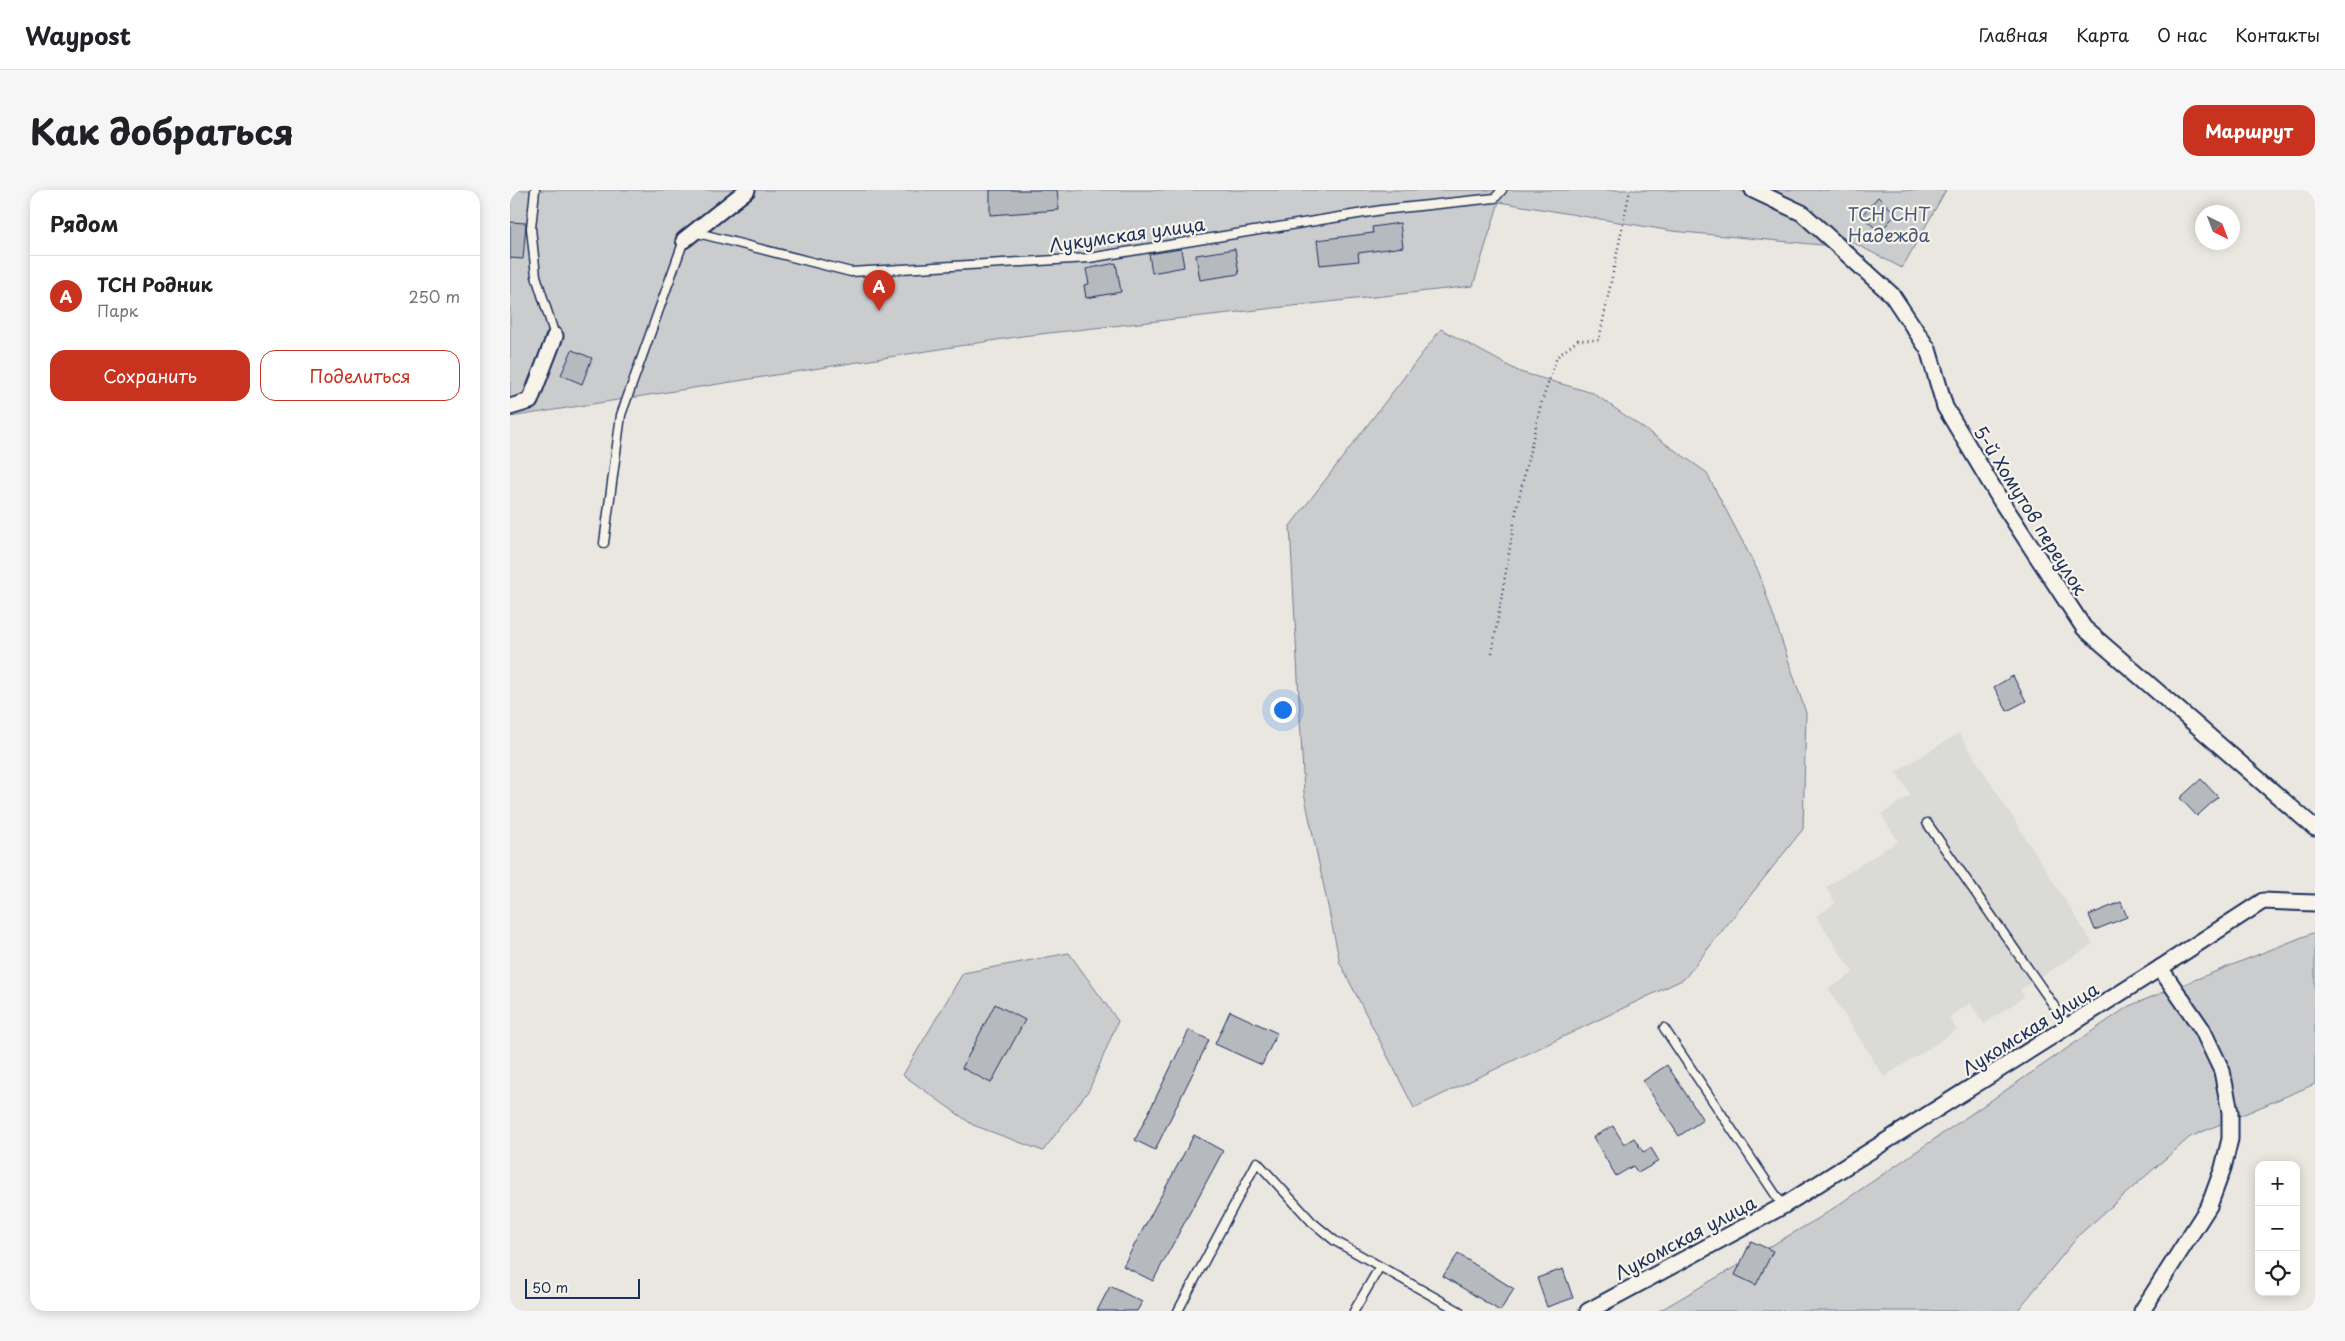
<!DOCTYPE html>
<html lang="ru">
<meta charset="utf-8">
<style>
body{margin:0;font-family:"Playpen Sans",sans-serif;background:#f6f6f6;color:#202124}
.controls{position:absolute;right:15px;bottom:15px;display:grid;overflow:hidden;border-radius:10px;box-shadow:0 2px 12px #0003}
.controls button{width:45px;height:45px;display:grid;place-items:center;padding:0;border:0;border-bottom:1px solid #e0e0e0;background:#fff;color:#202124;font:25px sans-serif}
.compass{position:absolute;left:1685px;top:15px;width:45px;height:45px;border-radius:50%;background:#fff;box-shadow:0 2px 12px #0003;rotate:138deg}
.scale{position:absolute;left:15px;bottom:12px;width:115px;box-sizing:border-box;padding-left:5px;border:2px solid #1b2f5e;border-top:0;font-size:14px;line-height:18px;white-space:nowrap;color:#1b2f5e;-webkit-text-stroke:4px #f7f3e8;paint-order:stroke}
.you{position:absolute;left:772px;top:519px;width:18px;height:18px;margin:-12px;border:4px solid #fff;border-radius:50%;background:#1a73e8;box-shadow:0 0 0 8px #1a73e833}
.badge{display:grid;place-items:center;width:32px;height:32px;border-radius:50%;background:#c8321e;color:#fff;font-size:16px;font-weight:700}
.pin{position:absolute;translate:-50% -41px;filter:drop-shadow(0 1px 2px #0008)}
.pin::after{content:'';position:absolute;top:26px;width:18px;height:15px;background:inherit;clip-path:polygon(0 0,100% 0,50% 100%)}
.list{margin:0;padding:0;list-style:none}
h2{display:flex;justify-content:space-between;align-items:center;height:65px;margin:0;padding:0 20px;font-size:21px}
h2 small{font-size:16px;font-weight:400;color:#757577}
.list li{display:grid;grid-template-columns:32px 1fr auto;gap:15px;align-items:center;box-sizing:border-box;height:80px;padding:0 20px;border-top:1px solid #e0e0e0}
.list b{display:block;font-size:19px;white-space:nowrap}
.list p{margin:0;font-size:16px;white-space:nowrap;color:#757577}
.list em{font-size:16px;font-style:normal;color:#757577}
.actions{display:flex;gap:10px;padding:15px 20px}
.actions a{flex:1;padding:11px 0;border:1px solid #c8321e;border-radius:15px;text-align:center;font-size:18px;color:#c8321e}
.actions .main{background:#c8321e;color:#fff}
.icon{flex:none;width:28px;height:28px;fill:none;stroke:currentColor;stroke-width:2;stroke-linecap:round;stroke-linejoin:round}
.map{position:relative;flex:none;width:1805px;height:1121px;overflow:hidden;border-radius:15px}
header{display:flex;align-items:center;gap:30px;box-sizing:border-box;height:70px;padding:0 25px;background:#fff;border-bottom:1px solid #e0e0e0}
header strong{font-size:24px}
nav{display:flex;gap:28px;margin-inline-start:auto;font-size:18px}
.intro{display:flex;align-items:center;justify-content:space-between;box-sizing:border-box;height:120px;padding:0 30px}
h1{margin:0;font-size:35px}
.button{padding:12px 22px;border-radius:15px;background:#c8321e;color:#fff;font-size:18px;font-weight:700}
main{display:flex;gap:30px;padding:0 30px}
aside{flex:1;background:#fff;border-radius:15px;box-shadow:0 2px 12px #0003}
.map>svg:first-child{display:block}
</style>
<header>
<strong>Waypost</strong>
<nav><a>Главная</a><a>Карта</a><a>О нас</a><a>Контакты</a></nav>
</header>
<div class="intro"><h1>Как добраться</h1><a class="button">Маршрут</a></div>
<main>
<aside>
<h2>Рядом<small></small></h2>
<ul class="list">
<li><span class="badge">A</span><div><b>ТСН Родник</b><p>Парк</p></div><em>250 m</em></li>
</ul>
<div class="actions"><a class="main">Сохранить</a><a>Поделиться</a></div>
</aside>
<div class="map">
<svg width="1805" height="1121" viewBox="0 0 1805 1121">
<rect width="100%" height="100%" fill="#eae7e0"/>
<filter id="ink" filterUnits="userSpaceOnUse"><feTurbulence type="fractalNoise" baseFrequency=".02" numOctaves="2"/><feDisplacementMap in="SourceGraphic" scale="10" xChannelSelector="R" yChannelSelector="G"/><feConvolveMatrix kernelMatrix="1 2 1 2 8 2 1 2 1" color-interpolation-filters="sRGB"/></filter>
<g filter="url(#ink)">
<polygon fill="#dadad6" points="1449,543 1583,754 1510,800 1514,807 1474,834 1460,813 1439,827 1447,840 1374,887 1318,799 1343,783 1306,726 1326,713 1316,697 1388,651 1371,624 1401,605 1386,582"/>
<g fill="#cbcccd" stroke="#737e96">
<polygon points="0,0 1229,0 1344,58 1162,41 989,12 963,96 512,146 0,227"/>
<polygon points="1242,0 1436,0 1392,78"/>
<polygon points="931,139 1010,182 1083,203 1196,282 1249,383 1296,523 1293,639 1174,789 904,918 830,773 794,603 780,336"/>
<polygon points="1805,742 1805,894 1680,947 1570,1044 1507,1121 1149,1121 1309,1028 1619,816"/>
<polygon points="559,763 608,831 579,900 533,961 463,935 393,885 453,783"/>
</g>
<g fill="#b6babf" stroke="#1b2f5e">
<polygon points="480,0 547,0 549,20 480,25"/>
<polygon points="1368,7 1386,24 1370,42 1351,26"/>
<polygon points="0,32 16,33 13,69 0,68"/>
<polygon points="890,33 893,57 848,63 849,71 810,75 807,50 863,43 862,37"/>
<polygon points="671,59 674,77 642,83 639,64"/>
<polygon points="725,59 729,84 690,90 686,65"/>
<polygon points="606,73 611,102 576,108 574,95 579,94 576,79"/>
<polygon points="62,160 82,168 72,194 51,185"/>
<polygon points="1503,486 1516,511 1497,521 1484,497"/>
<polygon points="1691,589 1708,607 1687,626 1670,608"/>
<polygon points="1611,712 1617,727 1585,740 1579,725"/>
<polygon points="485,814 515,830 481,893 452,878"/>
<polygon points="720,821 767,843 752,875 705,854"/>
<polygon points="679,840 699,850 645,960 625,950"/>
<polygon points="1157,875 1193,930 1169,946 1133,891"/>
<polygon points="1103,936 1114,954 1124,948 1133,962 1141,958 1149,971 1128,983 1123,976 1106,986 1083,947"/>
<polygon points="684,945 713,961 643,1091 613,1076"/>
<polygon points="1241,1051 1263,1061 1246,1095 1225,1085"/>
<polygon points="948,1064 1004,1099 990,1121 933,1086"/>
<polygon points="1053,1079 1063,1108 1037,1117 1027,1088"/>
<polygon points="600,1096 632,1112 627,1121 587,1121"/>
</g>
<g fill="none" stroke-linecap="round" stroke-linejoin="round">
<g stroke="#1b2f5e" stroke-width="11">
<g id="service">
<polyline points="25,0 21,38 26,86 45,146"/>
<polyline points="184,42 341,82 579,68 872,20 985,8 992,0"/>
<polyline points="94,353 111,225 174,50"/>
<polyline points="1417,633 1558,836"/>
<polyline points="1154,838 1273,1016"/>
<polyline points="668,1121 747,972 802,1032 825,1051 949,1121"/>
<polyline points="844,1121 869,1078"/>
</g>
</g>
<g stroke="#1b2f5e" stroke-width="19">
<g id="minor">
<polyline points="1243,0 1292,23 1382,105 1418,159 1435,217 1491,311 1574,438 1805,638"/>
<polyline points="174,50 237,0"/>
<polyline points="0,217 20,211 45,146"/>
<polyline points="1650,778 1753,711 1805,713"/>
<polyline points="1078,1121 1273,1016 1650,778 1692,839 1712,881 1720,922 1720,949 1713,978 1699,1016 1632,1121"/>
</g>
</g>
<polyline stroke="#1b2f5e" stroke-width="2.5" stroke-dasharray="1 4" stroke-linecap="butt" points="982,463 1007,316 1031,214 1047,167 1068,150 1089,150 1120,0"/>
<use href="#service" stroke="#f7f3e8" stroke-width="8"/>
<use href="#minor" stroke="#f7f3e8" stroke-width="15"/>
</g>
</g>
<g text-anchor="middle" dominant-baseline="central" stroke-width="4.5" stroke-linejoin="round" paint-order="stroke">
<g font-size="18" fill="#47567a" stroke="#f7f3e8">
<text x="1379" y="23">ТСН СНТ<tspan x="1379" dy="21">Надежда</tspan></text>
</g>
<g font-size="18" fill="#1b2f5e" stroke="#f7f3e8">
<text transform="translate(617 44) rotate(-8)">Лукумская улица</text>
<text transform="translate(1521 320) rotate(58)">5-й Хомутов переулок</text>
<text transform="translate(1520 838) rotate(-32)">Лукомская улица</text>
<text transform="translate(1175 1047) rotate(-28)">Лукомская улица</text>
</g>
</g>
</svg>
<div class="controls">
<button>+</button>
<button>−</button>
<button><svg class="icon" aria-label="locate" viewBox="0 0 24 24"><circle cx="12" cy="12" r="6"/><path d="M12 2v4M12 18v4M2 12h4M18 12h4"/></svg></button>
</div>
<svg class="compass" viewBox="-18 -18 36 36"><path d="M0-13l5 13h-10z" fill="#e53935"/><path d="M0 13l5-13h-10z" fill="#757577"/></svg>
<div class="scale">50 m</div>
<div class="you"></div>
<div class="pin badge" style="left:369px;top:121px">A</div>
</div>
</main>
